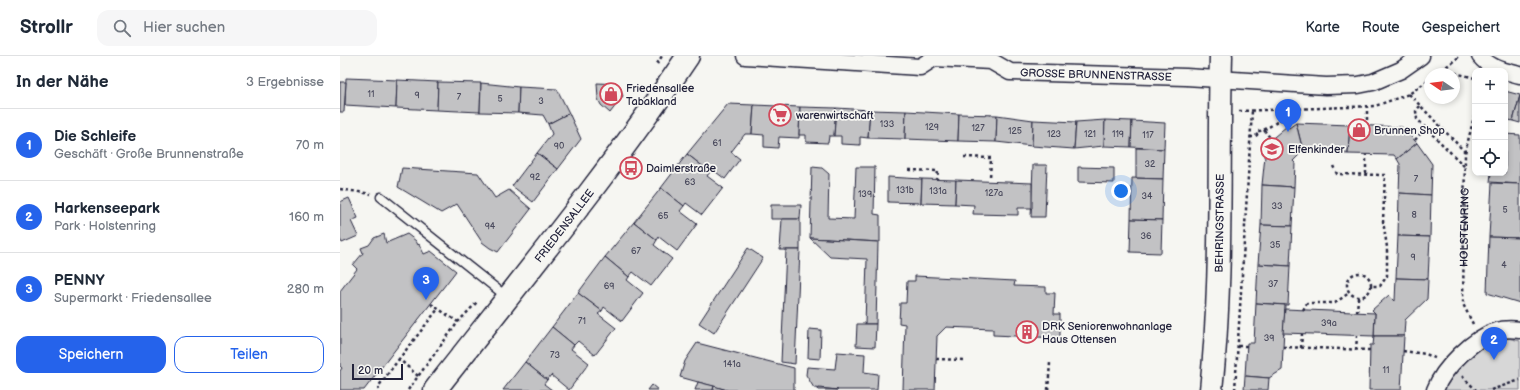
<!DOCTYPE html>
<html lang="de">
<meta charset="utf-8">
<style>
body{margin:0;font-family:"Balsamiq Sans",sans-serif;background:#f6f6f7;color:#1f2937}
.controls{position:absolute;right:12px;top:12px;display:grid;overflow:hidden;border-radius:8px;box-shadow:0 2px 6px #0003}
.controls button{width:36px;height:36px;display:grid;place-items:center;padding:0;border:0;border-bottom:1px solid #e0e1e3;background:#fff;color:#1f2937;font:20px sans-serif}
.compass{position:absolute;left:1084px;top:12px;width:36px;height:36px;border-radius:50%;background:#fff;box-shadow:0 2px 6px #0003;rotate:283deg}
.scale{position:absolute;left:12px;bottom:10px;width:51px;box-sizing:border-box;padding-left:4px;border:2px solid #22223b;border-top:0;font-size:11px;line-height:14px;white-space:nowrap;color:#22223b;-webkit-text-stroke:3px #f6f6f2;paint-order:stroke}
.you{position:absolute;left:781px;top:135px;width:14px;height:14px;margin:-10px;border:3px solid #fff;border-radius:50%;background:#1a73e8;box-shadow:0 0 0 6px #1a73e833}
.badge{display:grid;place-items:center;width:26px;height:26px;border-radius:50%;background:#2563eb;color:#fff;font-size:13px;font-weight:700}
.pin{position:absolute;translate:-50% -33px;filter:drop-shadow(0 1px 2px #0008)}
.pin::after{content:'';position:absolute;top:21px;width:14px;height:12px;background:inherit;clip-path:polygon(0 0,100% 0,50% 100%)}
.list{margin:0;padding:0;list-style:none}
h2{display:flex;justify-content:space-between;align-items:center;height:52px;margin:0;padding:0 16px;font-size:17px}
h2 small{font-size:13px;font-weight:400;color:#747a83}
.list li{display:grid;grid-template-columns:26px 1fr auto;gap:12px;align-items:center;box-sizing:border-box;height:72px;padding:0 16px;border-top:1px solid #e0e1e3}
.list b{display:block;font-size:15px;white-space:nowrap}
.list p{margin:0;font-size:13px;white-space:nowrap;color:#747a83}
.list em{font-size:13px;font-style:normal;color:#747a83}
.actions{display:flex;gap:8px;padding:12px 16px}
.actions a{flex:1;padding:9px 0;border:1px solid #2563eb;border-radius:12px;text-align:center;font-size:14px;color:#2563eb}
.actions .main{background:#2563eb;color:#fff}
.icon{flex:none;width:22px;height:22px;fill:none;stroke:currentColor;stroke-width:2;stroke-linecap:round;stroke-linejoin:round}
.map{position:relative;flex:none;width:1180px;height:334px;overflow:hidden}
header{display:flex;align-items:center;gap:24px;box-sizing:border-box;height:56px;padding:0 20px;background:#fff;border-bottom:1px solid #e0e1e3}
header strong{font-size:19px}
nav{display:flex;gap:22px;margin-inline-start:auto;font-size:14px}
.search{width:280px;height:36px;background:#f6f6f7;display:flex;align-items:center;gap:10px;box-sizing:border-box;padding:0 14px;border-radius:12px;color:#747a83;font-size:15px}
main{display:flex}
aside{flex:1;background:#fff}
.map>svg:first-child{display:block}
</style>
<header>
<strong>Strollr</strong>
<div class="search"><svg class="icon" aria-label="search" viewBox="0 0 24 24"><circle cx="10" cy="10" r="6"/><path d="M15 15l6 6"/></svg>Hier suchen</div>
<nav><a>Karte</a><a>Route</a><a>Gespeichert</a></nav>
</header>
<main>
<aside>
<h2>In der Nähe<small>3 Ergebnisse</small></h2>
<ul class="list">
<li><span class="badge">1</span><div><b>Die Schleife</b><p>Geschäft · Große Brunnenstraße</p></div><em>70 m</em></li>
<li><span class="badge">2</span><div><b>Harkenseepark</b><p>Park · Holstenring</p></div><em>160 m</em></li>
<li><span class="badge">3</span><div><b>PENNY</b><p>Supermarkt · Friedensallee</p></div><em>280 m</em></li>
</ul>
<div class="actions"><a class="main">Speichern</a><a>Teilen</a></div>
</aside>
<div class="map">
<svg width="1180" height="334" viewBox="0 0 1180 334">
<rect width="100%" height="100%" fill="#f6f6f2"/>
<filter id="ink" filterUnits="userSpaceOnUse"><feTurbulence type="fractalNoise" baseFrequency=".025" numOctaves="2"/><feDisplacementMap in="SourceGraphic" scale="8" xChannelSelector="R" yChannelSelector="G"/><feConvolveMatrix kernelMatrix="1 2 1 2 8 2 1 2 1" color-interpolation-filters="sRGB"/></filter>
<g filter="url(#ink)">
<path fill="#d7d7d7" stroke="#7c7c89" d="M1163 281 1180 285V334H1104C1106 318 1147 284 1163 281Z"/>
<g fill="#c2c2c4" stroke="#22223b">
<polygon points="6,22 57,24 56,52 5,49"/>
<polygon points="57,24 98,26 97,54 56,52"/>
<polygon points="0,26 6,26 4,56 0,56"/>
<polygon points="98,26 141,27 140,56 97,54"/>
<polygon points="141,27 179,31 178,57 140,56"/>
<polygon points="257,27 278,28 283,40 270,57 261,49 258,43"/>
<polygon points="179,31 217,33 229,57 208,68 203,59 178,57"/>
<polygon points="1165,35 1180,39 1173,65 1165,63"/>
<polygon points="1180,40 1180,67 1173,65"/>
<polygon points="388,48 414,49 412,78 405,78 391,96 400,103 385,123 372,113 370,116 347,98"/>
<polygon points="414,49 460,51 459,82 439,81 438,92 424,91 424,79 412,78"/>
<polygon points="460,51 496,52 494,80 489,80 488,87 466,86 466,79 459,79"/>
<polygon points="496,52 530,54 528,82 520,81 520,89 501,88 501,80 494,80"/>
<polygon points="530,54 566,55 565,83 528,82"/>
<polygon points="566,55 619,58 618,85 565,83"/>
<polygon points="229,57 241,83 218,113 197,97 212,78 208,68"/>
<polygon points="619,58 657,59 656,86 618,85"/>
<polygon points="657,59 693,64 692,90 656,86"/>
<polygon points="693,64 736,66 734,93 692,90"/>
<polygon points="765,64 764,90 734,93 736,66"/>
<polygon points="765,64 792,65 791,91 764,90"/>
<polygon points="792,65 825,67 824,93 791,91"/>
<polygon points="956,67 1010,69 1008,98 963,95"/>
<polygon points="956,67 963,95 953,105 955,107 954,131 922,129 925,100 922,96 930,89 928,86 947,70 949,72"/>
<polygon points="1010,69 1062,71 1077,87 1057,103 1054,99 1008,98"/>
<polygon points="1165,78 1180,79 1180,128 1150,126 1151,117 1165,117"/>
<polygon points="1077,87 1092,108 1091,139 1059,137 1060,108 1057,103"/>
<polygon points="796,92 824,93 823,123 796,122"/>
<polygon points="197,97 218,113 193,146 172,130"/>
<polygon points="347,98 370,116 367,120 383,132 362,159 346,147 344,150 321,132"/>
<polygon points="693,109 707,109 705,161 691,161"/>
<polygon points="472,111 482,112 489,118 488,162 514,163 516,111 535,111 534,158 540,159 540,186 470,182"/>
<polygon points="738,111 774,112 774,127 738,126"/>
<polygon points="62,112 138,117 155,142 169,134 191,153 158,196 150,192 142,186 117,148 101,157 58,131"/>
<polygon points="548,121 582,123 581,147 548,146"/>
<polygon points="792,122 823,123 822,164 791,163"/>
<polygon points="582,123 616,124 615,148 581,147"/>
<polygon points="616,124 692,127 692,152 678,152 678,159 633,158 634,149 615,148"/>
<polygon points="1152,127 1180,128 1180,182 1149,181"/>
<polygon points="922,129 954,131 952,170 921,169"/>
<polygon points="321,132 344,150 340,155 357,168 337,195 319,181 317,184 294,166"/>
<polygon points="1059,137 1091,139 1090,181 1058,180"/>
<polygon points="9,142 18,162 11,165 18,180 2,187 0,183 0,146"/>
<polygon points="431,149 461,149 460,163 431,163"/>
<polygon points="442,163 460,163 460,194 440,194"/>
<polygon points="791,163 822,164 821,197 790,196"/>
<polygon points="294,166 317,184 314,189 332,203 311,230 293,216 289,221 265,201"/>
<polygon points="921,169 952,170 950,210 918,208"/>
<polygon points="44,178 46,187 67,178 76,185 78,189 79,188 84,198 91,195 116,215 24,334 0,334 0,315 2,312 0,310 0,235 17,213 13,209 23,197 21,192 29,189 34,182"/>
<polygon points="1058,180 1090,181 1088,223 1056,222"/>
<polygon points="1149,181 1180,182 1180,247 1147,237"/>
<polygon points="470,182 538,186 536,268 525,268 527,203 490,201"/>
<polygon points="408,192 423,202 374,277 359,267"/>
<polygon points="446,194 460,194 455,308 441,306"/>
<polygon points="265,201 289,221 287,224 303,237 282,265 264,251 262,255 238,237"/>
<polygon points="918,208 950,210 948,249 916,247"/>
<polygon points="575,220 675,225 674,230 706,231 706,237 715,237 714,258 720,258 720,282 653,279 653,273 606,271 597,280 595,334 563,334 565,268 559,267 560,247 566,247 567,225 575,225"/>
<polygon points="1056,222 1088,223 1087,243 1065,264 1064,280 1034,280 1035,257 1032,254 1049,239 1055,245"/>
<polygon points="238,237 262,255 258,258 276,272 255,299 238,285 234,289 212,271"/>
<polygon points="916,247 945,249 942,314 929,322 905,320 907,287 914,287"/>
<polygon points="945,253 1035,257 1034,280 943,277"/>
<polygon points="517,268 536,268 535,291 516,290"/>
<polygon points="212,271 234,289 231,293 249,307 229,334 211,319 207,324 185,306"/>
<polygon points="469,273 481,274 480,303 468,302"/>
<polygon points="1034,280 1064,280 1061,334 1029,334 1030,289 1033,289"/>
<polygon points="357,287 454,312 454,334 387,334 340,321 345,305"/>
<polygon points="497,296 525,298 524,316 538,318 537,334 498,334 474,332 466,319 467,311 495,313"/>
<polygon points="185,306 207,324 204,328 212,334 163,334"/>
<polygon points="905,320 929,322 928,334 904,334"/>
<polygon points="358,326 374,330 373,334 355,334"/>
<polygon points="312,329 318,334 308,334"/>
<polygon points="374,330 387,334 373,334"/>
<polygon points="479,332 498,334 478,334"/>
</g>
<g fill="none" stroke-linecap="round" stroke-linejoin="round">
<g stroke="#22223b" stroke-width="11">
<polyline id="lane" points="41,141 167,241"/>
</g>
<g stroke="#22223b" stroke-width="19">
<g id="street">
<path id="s2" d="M405 0 580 11 594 2 651 5 670 16 846 21 986 30 1018 29 1033 26 1061 14 1081 0"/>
<path d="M1140 0C1150 13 1165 15 1180 19"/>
<path d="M1095 334C1103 312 1134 282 1156 275 1164 273 1172 273 1180 274"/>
</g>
</g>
<g stroke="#22223b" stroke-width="25">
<g id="secondary">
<path id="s3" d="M95 334C181 224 270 116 348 0"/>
<path id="s4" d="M871 334C883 223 878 111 881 0"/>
</g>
</g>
<g stroke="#22223b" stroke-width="2.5" stroke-dasharray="3 3" stroke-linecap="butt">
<polyline points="317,8 322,0"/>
<polyline points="1103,14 1135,22"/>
<polyline points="1097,18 1120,0"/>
<polyline points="1069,38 1125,96"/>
<polyline points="1080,50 1076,55 1077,63 1126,112"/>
<polyline points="899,55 1035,50 1069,38 1090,23"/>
<polyline points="1027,70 1027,51"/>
<polyline points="924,74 931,83"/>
<path d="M910 81H914L917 79 918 75C925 76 946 59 954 54"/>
<polyline points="1075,84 1086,71"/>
<polyline points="624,101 651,102 650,122"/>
<polyline points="993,110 997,118 1045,119 1043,165 1047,191 1047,220 1040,230 1031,230"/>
<polyline points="569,114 598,115 597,123"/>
<polyline points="1026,118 1026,99"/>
<polyline points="0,133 31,138"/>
<circle cx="1019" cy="229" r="12"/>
<polyline points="91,248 118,266"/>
<polyline points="963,254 967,247 995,247 1009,237"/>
<polyline points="1017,256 1018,242"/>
<path id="s1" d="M1133 268 1123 248 1125 97 1135 57"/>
<polyline points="898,290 907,290"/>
<polyline points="943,291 1030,294"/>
<polyline points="961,292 962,278"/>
<polyline points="1016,294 1017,280"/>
<polyline points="1063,295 1086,298 1097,303"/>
<polyline points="596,303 624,304"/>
<polyline points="78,320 59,303 98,253"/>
<polyline points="1122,320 1136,334"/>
<polyline points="39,334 38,331 59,303"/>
<polyline points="68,334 118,266 138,245"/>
<polyline points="708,334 710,307"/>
<polyline points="895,334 912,55"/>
<polyline points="1151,334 1180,324"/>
</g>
<use href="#lane" stroke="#f6f6f2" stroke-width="8"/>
<use href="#street" stroke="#f6f6f2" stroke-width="16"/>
<use href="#secondary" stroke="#f6f6f2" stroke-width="22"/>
</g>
</g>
<defs>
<g id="shop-ring" transform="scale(1.15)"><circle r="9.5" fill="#f6f6f2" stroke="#d1495b" stroke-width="1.5"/><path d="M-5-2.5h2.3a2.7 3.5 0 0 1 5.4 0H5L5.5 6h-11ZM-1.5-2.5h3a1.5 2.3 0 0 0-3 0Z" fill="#d1495b"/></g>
<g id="supermarket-ring" transform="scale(1.15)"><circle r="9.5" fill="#f6f6f2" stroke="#d1495b" stroke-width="1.5"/><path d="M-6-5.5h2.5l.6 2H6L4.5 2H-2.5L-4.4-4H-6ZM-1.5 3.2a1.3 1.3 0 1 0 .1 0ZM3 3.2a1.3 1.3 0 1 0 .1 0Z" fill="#d1495b"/></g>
<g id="school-ring" transform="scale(1.15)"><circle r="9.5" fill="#f6f6f2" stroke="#d1495b" stroke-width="1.5"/><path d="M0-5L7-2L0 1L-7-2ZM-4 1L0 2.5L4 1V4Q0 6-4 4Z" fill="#d1495b"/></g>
<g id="bus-ring" transform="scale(1.15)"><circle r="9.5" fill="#f6f6f2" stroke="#d1495b" stroke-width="1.5"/><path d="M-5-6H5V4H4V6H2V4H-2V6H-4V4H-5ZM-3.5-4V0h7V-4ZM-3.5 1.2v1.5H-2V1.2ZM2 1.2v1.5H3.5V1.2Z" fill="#d1495b"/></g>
<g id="building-ring" transform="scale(1.15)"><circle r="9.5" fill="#f6f6f2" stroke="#d1495b" stroke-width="1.5"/><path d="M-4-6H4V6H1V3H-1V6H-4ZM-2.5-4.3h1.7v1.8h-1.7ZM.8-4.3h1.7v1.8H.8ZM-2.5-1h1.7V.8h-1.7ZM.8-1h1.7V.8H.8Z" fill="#d1495b"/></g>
</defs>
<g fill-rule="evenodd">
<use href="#shop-ring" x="271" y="38"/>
<use href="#supermarket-ring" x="440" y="59"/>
<use href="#shop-ring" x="1019" y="74"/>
<use href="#school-ring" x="932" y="93"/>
<use href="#bus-ring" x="291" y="112"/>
<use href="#building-ring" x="687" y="276"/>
</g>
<g text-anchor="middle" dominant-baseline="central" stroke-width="3.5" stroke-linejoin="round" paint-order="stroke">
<g font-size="9" fill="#4a4a5d">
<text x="31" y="38">11</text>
<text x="77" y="39">9</text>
<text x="119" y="41">7</text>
<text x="160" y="43">5</text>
<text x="201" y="45">3</text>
<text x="547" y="68">133</text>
<text x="592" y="71">129</text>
<text x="638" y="72">127</text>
<text x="675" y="75">125</text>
<text x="714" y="78">123</text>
<text x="750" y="78">121</text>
<text x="778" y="78">119</text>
<text x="808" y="79">117</text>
<text x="377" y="87">61</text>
<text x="219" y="90">90</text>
<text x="810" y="108">32</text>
<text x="195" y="121">92</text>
<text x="1076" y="123">7</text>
<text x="350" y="126">63</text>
<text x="565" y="134">131b</text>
<text x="598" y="135">131a</text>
<text x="654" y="137">127a</text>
<text x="525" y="138">139</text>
<text x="807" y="140">34</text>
<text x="937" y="150">33</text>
<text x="1165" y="154">5</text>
<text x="1074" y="159">8</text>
<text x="323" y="160">65</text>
<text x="150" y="170">94</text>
<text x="806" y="180">36</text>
<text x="935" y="189">35</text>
<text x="296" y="195">67</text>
<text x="1073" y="201">9</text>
<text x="1164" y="209">4</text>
<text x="933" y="228">37</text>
<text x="269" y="230">69</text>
<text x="242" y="265">71</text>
<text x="989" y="267">39a</text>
<text x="929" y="282">39</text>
<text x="215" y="299">73</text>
<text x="392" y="308">141a</text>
<text x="1046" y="314">11</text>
</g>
<g font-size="11" fill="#22223b" stroke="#f6f6f2">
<text stroke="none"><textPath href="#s2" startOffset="357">GROSSE BRUNNENSTRASSE</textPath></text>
<text stroke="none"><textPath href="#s4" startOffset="167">BEHRINGSTRASSE</textPath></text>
<text stroke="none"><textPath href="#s3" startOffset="209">FRIEDENSALLEE</textPath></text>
<text stroke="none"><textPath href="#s1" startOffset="99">HOLSTENRING</textPath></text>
</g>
<g font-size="11" fill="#22223b" stroke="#f6f6f2" text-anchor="start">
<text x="286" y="32">Friedensallee<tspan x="286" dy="13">Tabakland</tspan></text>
<text x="456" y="59">warenwirtschaft</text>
<text x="1034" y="74">Brunnen Shop</text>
<text x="948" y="93">Elfenkinder</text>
<text x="306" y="112">Daimlerstraße</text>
<text x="702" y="270">DRK Seniorenwohnanlage<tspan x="702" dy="13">Haus Ottensen</tspan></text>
</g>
</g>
</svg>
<div class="controls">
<button>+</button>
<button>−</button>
<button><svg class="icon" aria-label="locate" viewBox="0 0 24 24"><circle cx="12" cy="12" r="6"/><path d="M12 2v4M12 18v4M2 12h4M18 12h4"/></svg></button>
</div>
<svg class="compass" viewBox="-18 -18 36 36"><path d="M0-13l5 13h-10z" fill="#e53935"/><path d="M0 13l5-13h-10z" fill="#747a83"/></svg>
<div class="scale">20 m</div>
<div class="you"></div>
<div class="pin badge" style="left:948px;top:76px">1</div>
<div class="pin badge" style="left:1154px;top:304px">2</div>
<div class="pin badge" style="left:86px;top:244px">3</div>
</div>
</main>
